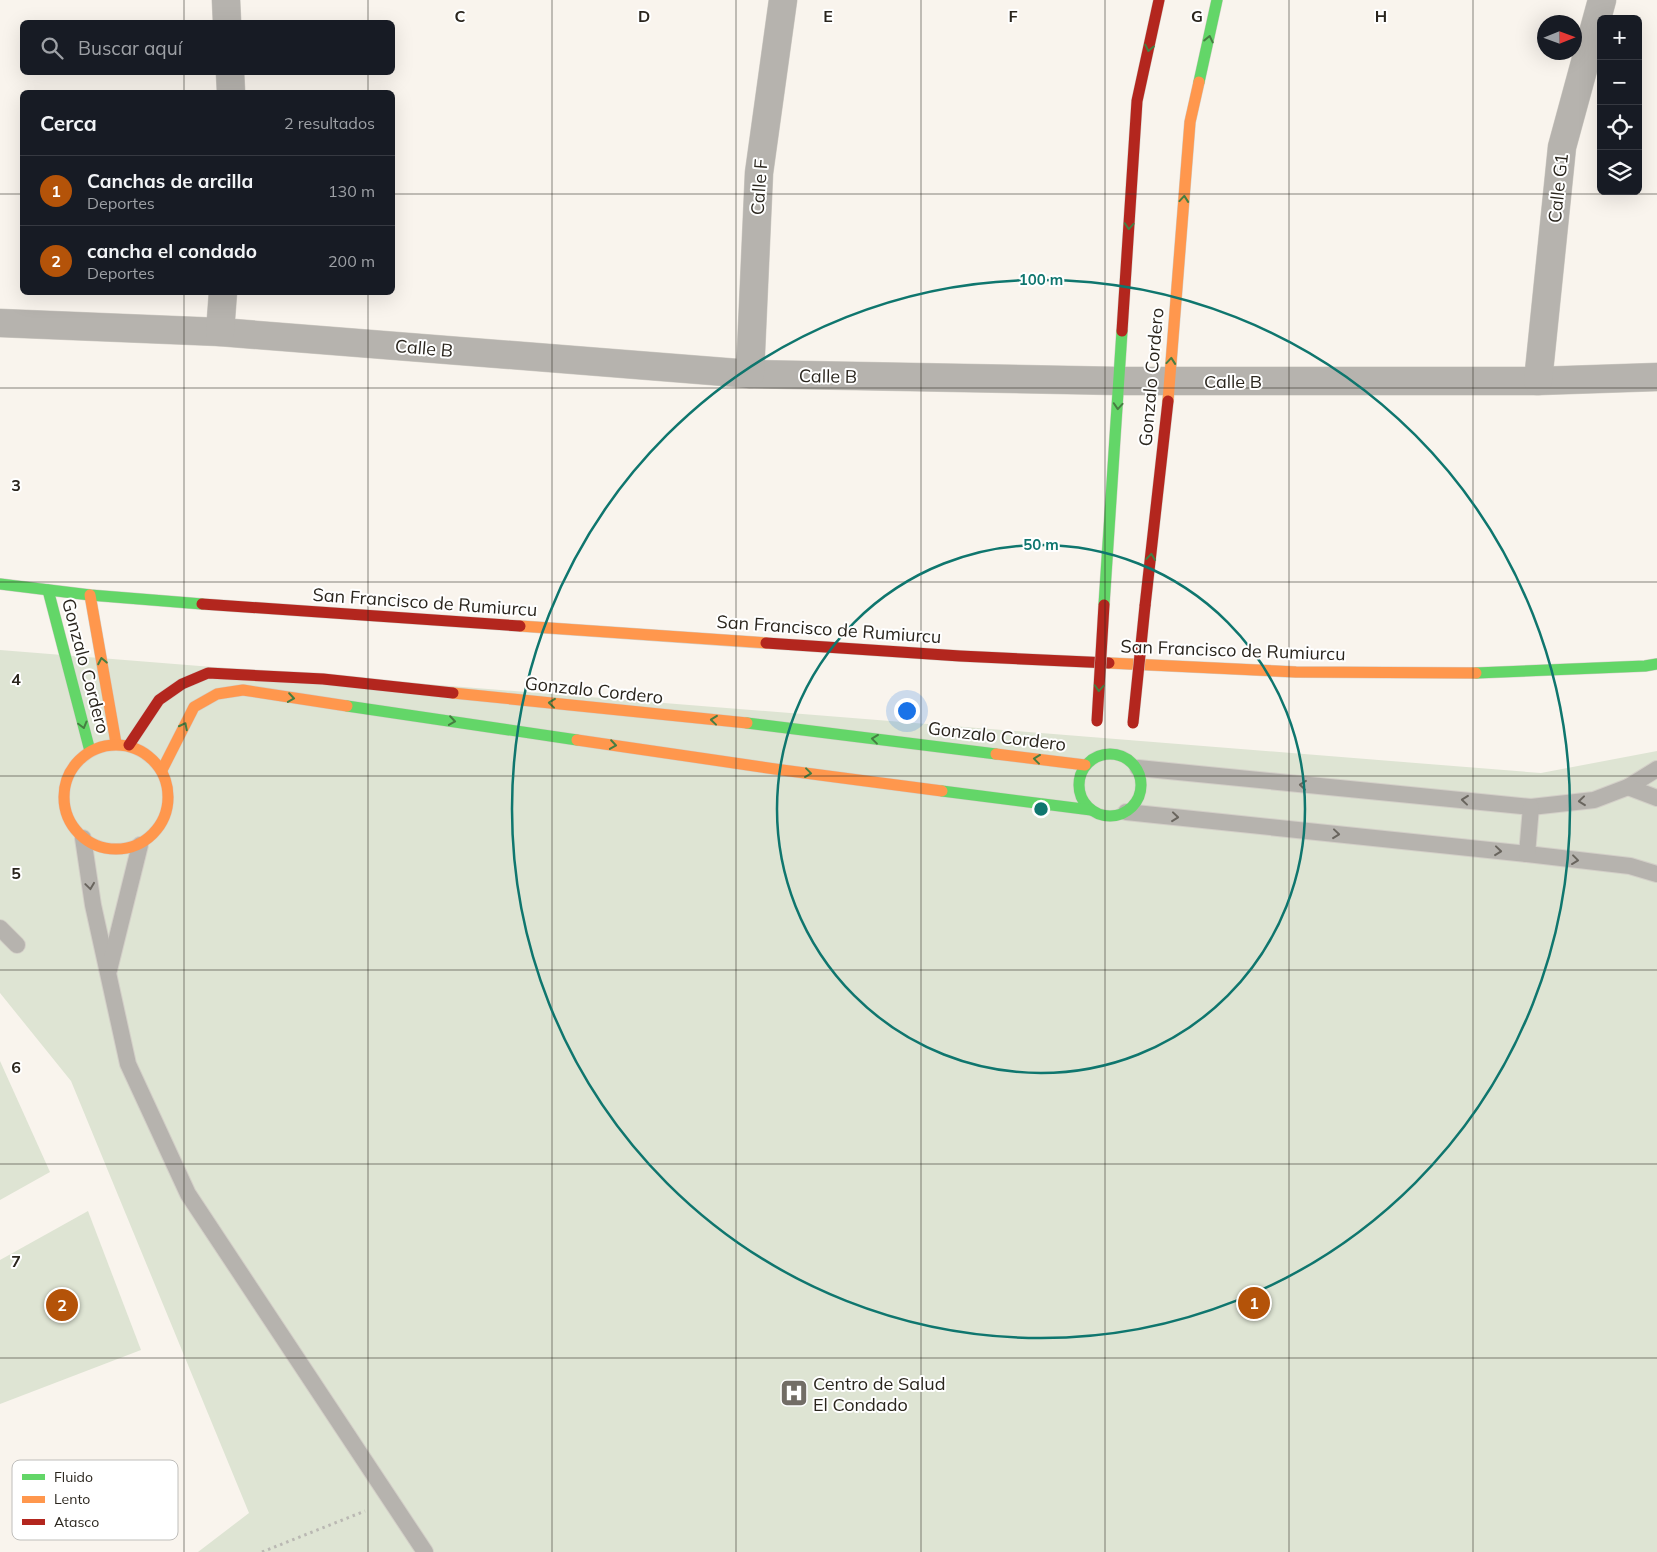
<!DOCTYPE html>
<html lang="es">
<meta charset="utf-8">
<style>
body{margin:0;font-family:Mulish,sans-serif;background:#242831;color:#f1f3f6}
.controls{position:absolute;right:15px;top:15px;display:grid;overflow:hidden;border-radius:8px;box-shadow:0 5px 20px #0002}
.controls button{width:45px;height:45px;display:grid;place-items:center;padding:0;border:0;border-bottom:1px solid #363941;background:#171b24;color:#f1f3f6;font:25px sans-serif}
.compass{position:absolute;left:1537px;top:15px;width:45px;height:45px;border-radius:50%;background:#171b24;box-shadow:0 5px 20px #0002;rotate:89deg}
.you{position:absolute;left:906px;top:710px;width:18px;height:18px;margin:-12px;border:4px solid #fff;border-radius:50%;background:#1a73e8;box-shadow:0 0 0 8px #1a73e833}
.badge{display:grid;place-items:center;width:32px;height:32px;border-radius:50%;background:#b45309;color:#fff;font-size:16px;font-weight:700}
.pin{position:absolute;translate:-50% -50%;border:2px solid #fff;box-shadow:0 1px 5px #0006}
.list{margin:0;padding:0;list-style:none}
h2{display:flex;justify-content:space-between;align-items:center;height:65px;margin:0;padding:0 20px;font-size:21px}
h2 small{font-size:16px;font-weight:400;color:#9ea1a6}
.list li{display:grid;grid-template-columns:32px 1fr auto;gap:15px;align-items:center;box-sizing:border-box;height:70px;padding:0 20px;border-top:1px solid #363941}
.list b{display:block;font-size:19px;white-space:nowrap}
.list p{margin:0;font-size:16px;white-space:nowrap;color:#9ea1a6}
.list em{font-size:16px;font-style:normal;color:#9ea1a6}
.icon{flex:none;width:28px;height:28px;fill:none;stroke:currentColor;stroke-width:2;stroke-linecap:round;stroke-linejoin:round}
.map{position:relative;flex:none;width:1657px;height:1552px;overflow:hidden}
.search{position:absolute;background:#171b24;box-shadow:0 5px 20px #0002;left:20px;top:20px;width:375px;height:55px;display:flex;align-items:center;gap:12px;box-sizing:border-box;padding:0 18px;border-radius:8px;color:#9ea1a6;font-size:19px}
.panel{position:absolute;background:#171b24;box-shadow:0 5px 20px #0002;left:20px;top:90px;width:375px;height:205px;border-radius:8px}
.map>svg:first-child{display:block}
</style>
<div class="map">
<svg width="1657" height="1552" viewBox="0 0 1657 1552">
<rect width="100%" height="100%" fill="#f9f4ed"/>
<g fill="#dee4d3">
<polygon points="0,650 1541,773 1657,751 1657,1552 198,1552 249,1513 71,1081 0,993"/>
<polygon points="0,1061 50,1172 0,1200"/>
<polygon points="88,1211 141,1350 0,1404 0,1260"/>
</g>
<g fill="none" stroke-linecap="round" stroke-linejoin="round">
<g stroke="#d3cfc8" stroke-width="18">
<g id="lane">
<polyline points="1138,768 1531,807 1594,800 1628,787 1657,769"/>
<polyline points="1628,787 1657,798"/>
<polyline points="1126,812 1527,854 1630,866 1657,874"/>
<polyline points="83,838 93,905 128,1064 188,1194 425,1552"/>
<polyline points="1527,854 1531,807"/>
<polyline points="0,928 17,945"/>
<polyline points="109,970 140,845"/>
</g>
</g>
<g stroke="#d3cfc8" stroke-width="29">
<g id="street">
<polyline points="226,0 227,22"/>
<polyline points="230,72 231,92"/>
<polyline points="0,323 220,332 750,374 1119,381 1538,381 1657,377"/>
<polyline points="220,332 223,292"/>
<polyline points="750,374 759,173 783,0"/>
<polyline points="1538,381 1562,147 1602,0"/>
</g>
</g>
<g stroke="#d3cfc8" stroke-width="12">
<g id="fast">
<polyline points="1199,82 1217,0"/>
<polyline points="0,584 90,595 202,604"/>
<polyline points="48,590 90,751"/>
<polyline points="1104,605 1122,331"/>
<polyline points="1476,673 1645,666 1657,664"/>
<polyline points="347,706 577,740"/>
<polyline points="747,723 996,754"/>
<circle cx="1110" cy="785" r="31"/>
<polyline points="942,791 1091,810"/>
</g>
</g>
<g stroke="#d3cfc8" stroke-width="12">
<g id="slow">
<polyline points="1168,401 1190,122 1199,82"/>
<polyline points="90,595 116,743"/>
<polyline points="520,626 766,643"/>
<polyline points="1109,663 1296,672 1476,673"/>
<polyline points="453,693 747,723"/>
<polyline points="577,740 782,770 942,791"/>
<circle cx="116" cy="797" r="52"/>
<polyline points="996,754 1085,765"/>
<polyline points="162,770 194,707 217,694 243,690 347,706"/>
</g>
</g>
<g stroke="#d3cfc8" stroke-width="12">
<g id="jam">
<polyline points="1122,331 1137,101 1159,0"/>
<polyline points="202,604 520,626"/>
<polyline points="1145,606 1168,401"/>
<polyline points="766,643 960,656 1109,663"/>
<polyline points="129,745 159,700 182,684 208,673 323,679 453,693"/>
</g>
</g>
<polyline stroke="#bab8b3" stroke-width="3" stroke-dasharray="2.5 4" stroke-linecap="butt" points="262,1552 365,1511"/>
<use href="#lane" stroke="#b6b3ae" stroke-width="16"/>
<use href="#street" stroke="#b6b3ae" stroke-width="28"/>
<use href="#fast" stroke="#63d668" stroke-width="11"/>
<use href="#slow" stroke="#ff974d" stroke-width="11"/>
<use href="#jam" stroke="#b3261e" stroke-width="11"/>
<g stroke="#d3cfc8" stroke-width="12" stroke-linecap="butt">
<g id="jam-bridge">
<polyline points="1097,721 1104,605"/>
<polyline points="1133,723 1145,606"/>
</g>
</g>
<use href="#jam-bridge" stroke="#b3261e" stroke-width="11"/>
</g>
<defs><path id="oneway-chevron" d="M-2-3.5L2.5 0L-2 3.5" fill="none" stroke-width="1.6" stroke-linecap="round" stroke-linejoin="round" transform="scale(1.25)"/></defs>
<g stroke="#467e42">
<use href="#oneway-chevron" transform="translate(1209 39) rotate(-78)"/>
<use href="#oneway-chevron" transform="translate(1149 48) rotate(102)"/>
<use href="#oneway-chevron" transform="translate(1184 199) rotate(-85)"/>
<use href="#oneway-chevron" transform="translate(1129 226) rotate(94)"/>
<use href="#oneway-chevron" transform="translate(1171 361) rotate(-85)"/>
<use href="#oneway-chevron" transform="translate(1118 406) rotate(94)"/>
<use href="#oneway-chevron" transform="translate(1151 557) rotate(-84)"/>
<use href="#oneway-chevron" transform="translate(102 661) rotate(-101)"/>
<use href="#oneway-chevron" transform="translate(1099 688) rotate(94)"/>
<use href="#oneway-chevron" transform="translate(291 698) rotate(8)"/>
<use href="#oneway-chevron" transform="translate(552 703) rotate(-174)"/>
<use href="#oneway-chevron" transform="translate(714 720) rotate(-174)"/>
<use href="#oneway-chevron" transform="translate(452 721) rotate(8)"/>
<use href="#oneway-chevron" transform="translate(83 725) rotate(75)"/>
<use href="#oneway-chevron" transform="translate(184 726) rotate(-63)"/>
<use href="#oneway-chevron" transform="translate(875 739) rotate(-173)"/>
<use href="#oneway-chevron" transform="translate(613 745) rotate(8)"/>
<use href="#oneway-chevron" transform="translate(1037 759) rotate(-173)"/>
<use href="#oneway-chevron" transform="translate(808 773) rotate(7)"/>
</g>
<g stroke="#69655e">
<use href="#oneway-chevron" transform="translate(1303 785) rotate(-174)"/>
<use href="#oneway-chevron" transform="translate(1465 800) rotate(-174)"/>
<use href="#oneway-chevron" transform="translate(1582 801) rotate(174)"/>
<use href="#oneway-chevron" transform="translate(1175 817) rotate(6)"/>
<use href="#oneway-chevron" transform="translate(1336 834) rotate(6)"/>
<use href="#oneway-chevron" transform="translate(1498 851) rotate(6)"/>
<use href="#oneway-chevron" transform="translate(1575 860) rotate(7)"/>
<use href="#oneway-chevron" transform="translate(90 886) rotate(82)"/>
</g>
<path fill="none" stroke="#2a251d" stroke-width="1" stroke-opacity="0.55" d="M184 0V22M368 0V22M552 0V1552M736 0V1552M921 0V1552M1105 0V1552M1289 0V1552M1473 0V1552M184 72V92M368 72V92M0 194H22M392 194H1657M184 292V1552M368 292V1552M0 388H1657M0 582H1657M0 776H1657M0 970H1657M0 1164H1657M0 1358H1657"/>
<g fill="none" stroke="#0f766e" stroke-width="2.5">
<circle cx="1041" cy="809" r="264"/>
<circle cx="1041" cy="809" r="529"/>
</g>
<defs>
<g id="hospital-square" transform="scale(1.4375)"><rect x="-9" y="-9" width="18" height="18" rx="4" fill="#726d66" stroke="#fff"/><path d="M-5-5h3v3.5h4V-5h3V5h-3V1.5h-4V5h-3Z" fill="#fff"/></g>
</defs>
<g fill-rule="evenodd">
<use href="#hospital-square" x="794" y="1393"/>
</g>
<g text-anchor="middle" dominant-baseline="central" stroke-width="4" stroke-linejoin="round" paint-order="stroke">
<g font-size="18" fill="#2a251d" stroke="#fff">
<text transform="translate(759 187) rotate(-86)">Calle F</text>
<text transform="translate(1558 188) rotate(-84)">Calle G1</text>
<text transform="translate(424 348) rotate(5)">Calle B</text>
<text transform="translate(828 376) rotate(1)">Calle B</text>
<text transform="translate(1151 377) rotate(-85)">Gonzalo Cordero</text>
<text x="1233" y="381">Calle B</text>
<text transform="translate(425 602) rotate(4)">San Francisco de Rumiurcu</text>
<text transform="translate(829 629) rotate(4)">San Francisco de Rumiurcu</text>
<text transform="translate(1233 650) rotate(2)">San Francisco de Rumiurcu</text>
<text transform="translate(86 666) rotate(75)">Gonzalo Cordero</text>
<text transform="translate(594 690) rotate(6)">Gonzalo Cordero</text>
<text transform="translate(997 736) rotate(7)">Gonzalo Cordero</text>
</g>
<g font-size="18" fill="#2a251d" stroke="#fff" text-anchor="start">
<text x="813" y="1383">Centro de Salud<tspan x="813" dy="21">El Condado</tspan></text>
</g>
</g>
<rect x="12" y="1460" width="166" height="80" rx="8" fill="#fff" stroke="#bfbebb" stroke-width="1"/>
<rect x="22" y="1474" width="23" height="6" fill="#63d668"/>
<rect x="22" y="1496" width="23" height="7" fill="#ff974d"/>
<rect x="22" y="1519" width="23" height="6" fill="#b3261e"/>
<g font-size="14" fill="#2a251d">
<text x="54" y="1482">Fluido</text>
<text x="54" y="1504">Lento</text>
<text x="54" y="1527">Atasco</text>
</g>
<g font-size="16" text-anchor="middle" font-weight="bold" fill="#2a251d" stroke="#fff" stroke-width="4" stroke-linejoin="round" paint-order="stroke">
<text x="460" y="22">C</text>
<text x="644" y="22">D</text>
<text x="828" y="22">E</text>
<text x="1013" y="22">F</text>
<text x="1197" y="22">G</text>
<text x="1381" y="22">H</text>
<text x="16" y="491">3</text>
<text x="16" y="685">4</text>
<text x="16" y="879">5</text>
<text x="16" y="1073">6</text>
<text x="16" y="1267">7</text>
</g>
<circle cx="1041" cy="809" r="8" fill="#0f766e" stroke="#fff" stroke-width="2.5"/>
<g font-size="15" text-anchor="middle" font-weight="bold" fill="#0f766e" stroke="#fff" stroke-width="4" stroke-linejoin="round" paint-order="stroke">
<text x="1041" y="285">100 m</text>
<text x="1041" y="550">50 m</text>
</g>
</svg>
<div class="controls">
<button>+</button>
<button>−</button>
<button><svg class="icon" aria-label="locate" viewBox="0 0 24 24"><circle cx="12" cy="12" r="6"/><path d="M12 2v4M12 18v4M2 12h4M18 12h4"/></svg></button>
<button><svg class="icon" aria-label="layers" viewBox="0 0 24 24"><path d="M12 4l9 5-9 5-9-5zM3 14l9 5 9-5"/></svg></button>
</div>
<svg class="compass" viewBox="-18 -18 36 36"><path d="M0-13l5 13h-10z" fill="#e53935"/><path d="M0 13l5-13h-10z" fill="#9ea1a6"/></svg>
<div class="you"></div>
<div class="pin badge" style="left:1254px;top:1303px">1</div>
<div class="pin badge" style="left:62px;top:1305px">2</div>
<div class="search"><svg class="icon" aria-label="search" viewBox="0 0 24 24"><circle cx="10" cy="10" r="6"/><path d="M15 15l6 6"/></svg>Buscar aquí</div>
<section class="panel">
<h2>Cerca<small>2 resultados</small></h2>
<ul class="list">
<li><span class="badge">1</span><div><b>Canchas de arcilla</b><p>Deportes</p></div><em>130 m</em></li>
<li><span class="badge">2</span><div><b>cancha el condado</b><p>Deportes</p></div><em>200 m</em></li>
</ul>
</section>
</div>
